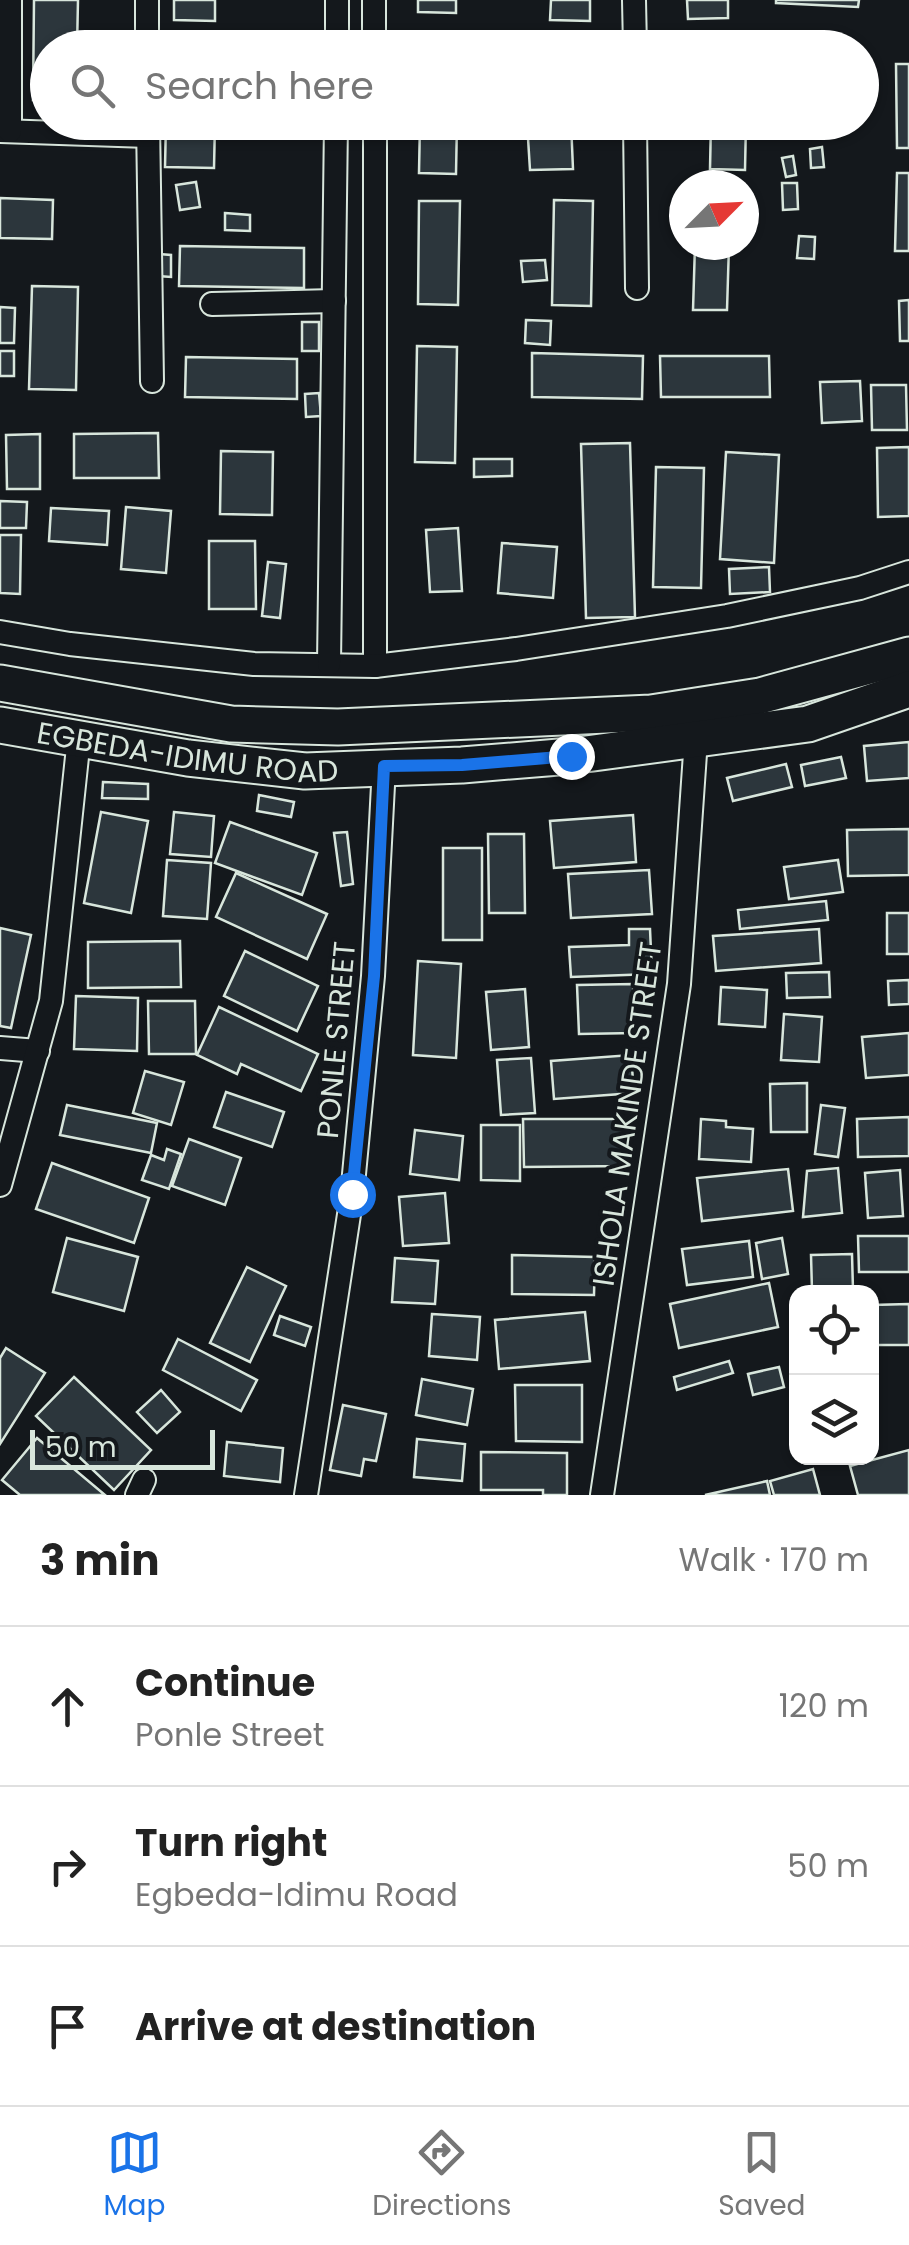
<!DOCTYPE html>
<meta charset="utf-8">
<style>
body{margin:0;font-family:Poppins,sans-serif;background:#f2f2f2;color:#222}
.controls{position:absolute;right:30px;bottom:30px;display:grid;overflow:hidden;border-radius:20px;box-shadow:0 2px 8px #0004}
.controls button{width:90px;height:90px;display:grid;place-items:center;padding:0;border:0;border-bottom:2px solid #e0e0e0;background:#fff;color:#222;font:50px sans-serif}
.compass{position:absolute;left:669px;top:170px;width:90px;height:90px;border-radius:50%;background:#fff;box-shadow:0 2px 8px #0004;rotate:66deg}
.scale{position:absolute;left:30px;bottom:25px;width:185px;box-sizing:border-box;padding-left:10px;border:5px solid #d8e6dc;border-top:0;font-size:28px;line-height:35px;white-space:nowrap;color:#d8e6dc;-webkit-text-stroke:8px #14181c;paint-order:stroke}
.stop{position:absolute;width:30px;height:30px;margin:-22px;border:8px solid #1a73e8;border-radius:50%;background:#fff}
.stop.end{background:#1a73e8;border-color:#fff;box-shadow:0 2px 10px #0008}
.list{margin:0;padding:0;list-style:none}
h2{display:flex;justify-content:space-between;align-items:center;height:130px;margin:0;padding:0 40px;font-size:42px}
h2 small{font-size:32px;font-weight:400;color:#767676}
.list li{display:grid;grid-template-columns:65px 1fr auto;gap:30px;align-items:center;box-sizing:border-box;height:160px;padding:0 40px;border-top:2px solid #e0e0e0}
.list b{display:block;font-size:38px;white-space:nowrap}
.list p{margin:0;font-size:32px;white-space:nowrap;color:#767676}
.list em{font-size:32px;font-style:normal;color:#767676}
.icon{flex:none;width:55px;height:55px;fill:none;stroke:currentColor;stroke-width:2;stroke-linecap:round;stroke-linejoin:round}
.map{position:relative;flex:none;width:909px;height:1495px;overflow:hidden}
.search{position:absolute;background:#fff;box-shadow:0 2px 8px #0004;left:30px;right:30px;top:30px;height:110px;display:flex;align-items:center;gap:25px;box-sizing:border-box;padding:0 35px;border-radius:55px;color:#767676;font-size:38px}
.sheet{height:610px;background:#fff}
nav{display:flex;justify-content:space-around;align-items:center;box-sizing:border-box;height:140px;border-top:2px solid #e0e0e0;background:#fff;font-size:28px;color:#767676}
nav a{display:grid;justify-items:center;gap:5px}
nav .on{color:#1a73e8}
.map>svg:first-child{display:block}
</style>
<div class="map">
<svg width="909" height="1495" viewBox="0 0 909 1495">
<rect width="100%" height="100%" fill="#14181c"/>
<g fill="#2c363c" stroke="#d8e6dc" stroke-width="2.5">
<polygon points="34,0 78,0 77,48 48,48 48,100 33,100"/>
<polygon points="174,0 215,0 215,21 174,20"/>
<polygon points="418,0 456,0 456,13 418,12"/>
<polygon points="551,0 590,0 590,21 550,20"/>
<polygon points="687,0 728,0 728,18 688,19"/>
<polygon points="776,0 859,0 858,7 776,3"/>
<polygon points="896,64 909,64 909,148 897,148"/>
<polygon points="166,122 215,122 214,168 165,167"/>
<polygon points="420,122 457,122 456,174 419,173"/>
<polygon points="527,122 571,122 573,169 530,170"/>
<polygon points="711,122 746,122 745,170 710,169"/>
<polygon points="805,122 830,122 831,128 807,132"/>
<polygon points="822,147 824,167 811,168 810,149"/>
<polygon points="793,156 796,175 786,177 782,158"/>
<polygon points="897,173 909,173 909,251 895,251"/>
<polygon points="196,182 200,207 180,210 176,185"/>
<polygon points="782,183 797,183 798,209 783,210"/>
<polygon points="0,198 53,200 52,239 0,238"/>
<polygon points="554,200 593,201 591,306 552,305"/>
<polygon points="419,201 460,201 458,305 418,304"/>
<polygon points="225,213 250,215 250,231 225,230"/>
<polygon points="799,236 815,237 814,259 797,258"/>
<polygon points="695,245 729,245 727,310 693,310"/>
<polygon points="180,246 304,248 304,288 179,286"/>
<polygon points="159,254 171,255 171,277 158,276"/>
<polygon points="545,260 547,280 523,282 521,261"/>
<polygon points="32,286 78,287 76,390 29,389"/>
<polygon points="909,300 909,341 900,341 899,301"/>
<polygon points="0,307 15,308 14,343 0,343"/>
<polygon points="526,320 551,321 550,345 525,343"/>
<rect x="302" y="322" width="17" height="29"/>
<polygon points="417,346 457,347 455,463 415,462"/>
<rect x="0" y="351" width="14" height="25"/>
<polygon points="532,353 643,356 642,399 532,397"/>
<polygon points="660,356 769,356 770,397 661,397"/>
<polygon points="186,357 297,359 297,399 185,397"/>
<polygon points="860,381 862,421 822,423 820,382"/>
<polygon points="871,385 906,385 907,430 872,430"/>
<polygon points="319,393 321,416 306,417 305,394"/>
<polygon points="158,433 159,478 74,478 74,434"/>
<polygon points="40,434 40,489 7,489 6,435"/>
<polygon points="630,443 635,617 586,618 581,444"/>
<polygon points="909,447 909,516 878,517 877,448"/>
<polygon points="221,451 273,452 272,515 220,514"/>
<polygon points="726,452 779,455 774,563 720,559"/>
<polygon points="474,459 512,459 512,476 474,477"/>
<polygon points="656,467 704,468 701,588 653,587"/>
<polygon points="0,501 27,502 26,528 0,528"/>
<polygon points="126,507 171,511 166,573 121,569"/>
<polygon points="51,508 109,511 107,545 49,541"/>
<polygon points="458,528 462,591 430,592 426,530"/>
<polygon points="0,535 21,535 20,594 0,593"/>
<polygon points="209,541 255,541 256,609 209,609"/>
<polygon points="502,543 557,547 553,598 498,593"/>
<polygon points="268,562 286,564 280,618 262,616"/>
<polygon points="769,567 770,592 730,594 729,569"/>
<polygon points="909,742 909,778 867,781 864,746"/>
<polygon points="841,757 846,778 805,786 801,765"/>
<polygon points="786,764 792,787 733,801 727,778"/>
<polygon points="103,782 148,784 148,799 102,798"/>
<polygon points="259,795 294,802 291,817 257,811"/>
<polygon points="101,812 148,821 131,913 84,903"/>
<polygon points="174,812 214,816 211,857 170,854"/>
<polygon points="633,815 636,862 554,868 550,821"/>
<polygon points="230,822 317,853 302,895 215,863"/>
<polygon points="909,829 909,875 848,876 847,830"/>
<polygon points="347,832 353,884 341,886 334,833"/>
<polygon points="488,834 524,834 525,913 489,913"/>
<rect x="443" y="848" width="39" height="92"/>
<polygon points="167,860 211,863 207,919 163,916"/>
<polygon points="838,860 843,892 789,899 784,867"/>
<polygon points="649,870 652,914 571,918 568,874"/>
<polygon points="236,873 327,914 307,959 216,917"/>
<polygon points="826,901 828,920 740,929 738,910"/>
<rect x="887" y="913" width="22" height="41"/>
<polygon points="0,928 31,935 11,1028 0,1026"/>
<polygon points="629,929 650,929 652,974 571,977 569,947 629,945"/>
<polygon points="819,929 821,963 716,971 713,936"/>
<polygon points="180,941 181,987 88,988 88,942"/>
<polygon points="245,951 318,986 297,1031 224,996"/>
<polygon points="418,961 461,964 456,1058 413,1055"/>
<polygon points="829,972 830,997 787,998 786,973"/>
<polygon points="909,980 909,1004 889,1005 888,981"/>
<polygon points="633,984 635,1033 579,1034 577,985"/>
<polygon points="721,987 767,990 765,1027 719,1024"/>
<polygon points="525,989 529,1047 491,1050 486,992"/>
<polygon points="76,996 138,998 137,1051 74,1049"/>
<polygon points="148,1001 195,1001 196,1054 149,1054"/>
<polygon points="219,1007 318,1054 301,1091 241,1064 237,1074 197,1055"/>
<polygon points="784,1014 822,1017 819,1062 781,1060"/>
<polygon points="909,1033 909,1075 866,1078 862,1037"/>
<polygon points="631,1055 634,1093 554,1099 551,1061"/>
<polygon points="531,1058 535,1113 501,1115 497,1060"/>
<polygon points="145,1071 184,1082 171,1125 133,1113"/>
<polygon points="807,1083 807,1132 771,1132 770,1084"/>
<polygon points="226,1092 284,1112 272,1147 214,1127"/>
<polygon points="67,1105 157,1123 151,1153 60,1135"/>
<polygon points="821,1105 845,1108 838,1157 815,1154"/>
<polygon points="909,1117 909,1156 858,1157 857,1119"/>
<polygon points="523,1119 624,1119 625,1166 524,1167"/>
<polygon points="701,1119 726,1121 726,1127 753,1129 751,1162 699,1159"/>
<polygon points="481,1125 520,1125 520,1181 481,1180"/>
<polygon points="415,1130 463,1136 459,1180 410,1174"/>
<polygon points="189,1139 241,1158 225,1205 172,1186"/>
<polygon points="167,1149 181,1154 169,1189 142,1180 151,1155 164,1160"/>
<polygon points="52,1163 149,1198 134,1243 36,1209"/>
<polygon points="838,1168 842,1213 803,1217 807,1171"/>
<polygon points="788,1169 793,1211 702,1221 697,1178"/>
<polygon points="900,1170 903,1216 868,1218 865,1173"/>
<polygon points="445,1193 449,1243 403,1246 399,1197"/>
<polygon points="858,1236 909,1236 909,1272 859,1272"/>
<polygon points="67,1238 138,1257 124,1311 53,1292"/>
<polygon points="782,1238 788,1274 762,1279 756,1243"/>
<polygon points="749,1241 753,1277 687,1285 682,1249"/>
<polygon points="852,1254 853,1290 812,1291 811,1255"/>
<polygon points="512,1255 595,1257 594,1295 512,1294"/>
<polygon points="395,1258 438,1261 435,1304 392,1302"/>
<polygon points="247,1267 286,1286 250,1362 210,1343"/>
<polygon points="769,1283 778,1327 679,1348 670,1304"/>
<polygon points="909,1304 909,1345 872,1345 872,1305"/>
<polygon points="585,1312 590,1361 499,1369 495,1320"/>
<polygon points="432,1314 480,1317 477,1360 429,1356"/>
<polygon points="280,1316 311,1327 305,1346 274,1335"/>
<polygon points="178,1339 257,1380 241,1411 163,1370"/>
<polygon points="6,1348 45,1373 0,1444 0,1358"/>
<polygon points="729,1361 733,1373 677,1390 674,1377"/>
<polygon points="779,1367 784,1387 753,1395 748,1374"/>
<polygon points="74,1377 151,1450 114,1490 36,1416"/>
<polygon points="422,1379 473,1389 467,1425 416,1415"/>
<polygon points="515,1385 582,1385 582,1442 516,1441"/>
<polygon points="161,1390 180,1412 157,1433 137,1412"/>
<polygon points="343,1405 386,1414 376,1461 364,1459 361,1476 330,1470"/>
<polygon points="37,1438 105,1495 20,1495 2,1480"/>
<polygon points="417,1439 465,1444 462,1481 414,1477"/>
<polygon points="227,1442 283,1448 280,1482 224,1476"/>
<polygon points="909,1450 909,1495 858,1495 850,1466"/>
<polygon points="481,1452 567,1453 567,1495 543,1495 543,1490 481,1490"/>
<polygon points="813,1469 820,1495 774,1495 770,1481"/>
<polygon points="767,1481 770,1495 705,1495"/>
</g>
<g fill="none" stroke-linecap="round" stroke-linejoin="round">
<g stroke="#d8e6dc" stroke-width="26">
<g id="minor">
<polyline points="147,0 147,48"/>
<polyline points="374,0 374,48"/>
<polyline points="634,0 635,48"/>
<polyline points="337,48 337,0"/>
<polyline points="148,122 152,381"/>
<polyline points="375,122 375,666"/>
<polyline points="635,122 637,288"/>
<polyline points="0,131 148,136"/>
<polyline points="10,131 10,0"/>
<polyline points="212,304 334,301"/>
<polyline points="0,632 70,644 254,664 375,666 516,649 727,616 860,588 909,572"/>
<polyline points="329,664 336,122"/>
<polyline points="0,1048 38,1051"/>
<polyline points="0,1185 51,1001 79,738"/>
<polyline points="137,1495 144,1480"/>
<polyline points="306,1495 352,1195 373,976 384,766"/>
<polyline points="602,1495 679,984 696,739"/>
</g>
</g>
<g stroke="#d8e6dc" stroke-width="39">
<g id="primary">
<polyline points="0,683 231,724 338,727 651,713 760,696 909,655"/>
<path id="s1" d="M0 725 188 758 305 771 462 765 571 756 808 724 909 689"/>
</g>
</g>
<use href="#minor" stroke="#14181c" stroke-width="22"/>
<use href="#primary" stroke="#14181c" stroke-width="35"/>
</g>
<g fill="none" stroke-linecap="round" stroke-linejoin="round">
<polyline stroke="#1a73e8" stroke-width="12" points="352,1194 374,976 384,766 462,765 571,756"/>
</g>
<g text-anchor="middle" dominant-baseline="central" stroke-width="8" stroke-linejoin="round" paint-order="stroke">
<g font-size="30" fill="#d8e6dc" stroke="#14181c">
<text stroke="none"><textPath href="#s1" startOffset="190">EGBEDA-IDIMU ROAD</textPath></text>
<text transform="translate(336 1040) rotate(-85)">PONLE STREET</text>
<text transform="translate(627 1114) rotate(-82)">ISHOLA MAKINDE STREET</text>
</g>
</g>
</svg>
<div class="controls">
<button><svg class="icon" aria-label="locate" viewBox="0 0 24 24"><circle cx="12" cy="12" r="6"/><path d="M12 2v4M12 18v4M2 12h4M18 12h4"/></svg></button>
<button><svg class="icon" aria-label="layers" viewBox="0 0 24 24"><path d="M12 4l9 5-9 5-9-5zM3 14l9 5 9-5"/></svg></button>
</div>
<svg class="compass" viewBox="-18 -18 36 36"><path d="M0-13l5 13h-10z" fill="#e53935"/><path d="M0 13l5-13h-10z" fill="#767676"/></svg>
<div class="scale">50 m</div>
<div class="stop" style="left:352px;top:1194px"></div>
<div class="stop end" style="left:571px;top:756px"></div>
<div class="search"><svg class="icon" aria-label="search" viewBox="0 0 24 24"><circle cx="10" cy="10" r="6"/><path d="M15 15l6 6"/></svg>Search here</div>
</div>
<section class="sheet">
<h2>3 min<small>Walk · 170 m</small></h2>
<ul class="list">
<li><svg class="icon" aria-label="ahead" viewBox="0 0 24 24"><path d="M12 20V5M6 11l6-6 6 6"/></svg><div><b>Continue</b><p>Ponle Street</p></div><em>120 m</em></li>
<li><svg class="icon" aria-label="right" viewBox="0 0 24 24"><path d="M7 20v-9h11M14 6l5 5-5 5"/></svg><div><b>Turn right</b><p>Egbeda-Idimu Road</p></div><em>50 m</em></li>
<li><svg class="icon" aria-label="arrive" viewBox="0 0 24 24"><path d="M6 21V4h12l-3 4 3 4H6"/></svg><div><b>Arrive at destination</b></div></li>
</ul>
</section>
<nav>
<a class="on"><svg class="icon" aria-label="map" viewBox="0 0 24 24"><path d="M3 6l6-2 6 2 6-2v14l-6 2-6-2-6 2zM9 4v14M15 6v14"/></svg>Map</a>
<a><svg class="icon" aria-label="directions" viewBox="0 0 24 24"><path d="M12 3l9 9-9 9-9-9zM9 14v-3h6M13 9l2 2-2 2"/></svg>Directions</a>
<a><svg class="icon" aria-label="saved" viewBox="0 0 24 24"><path d="M7 4h10v16l-5-4-5 4z"/></svg>Saved</a>
</nav>
